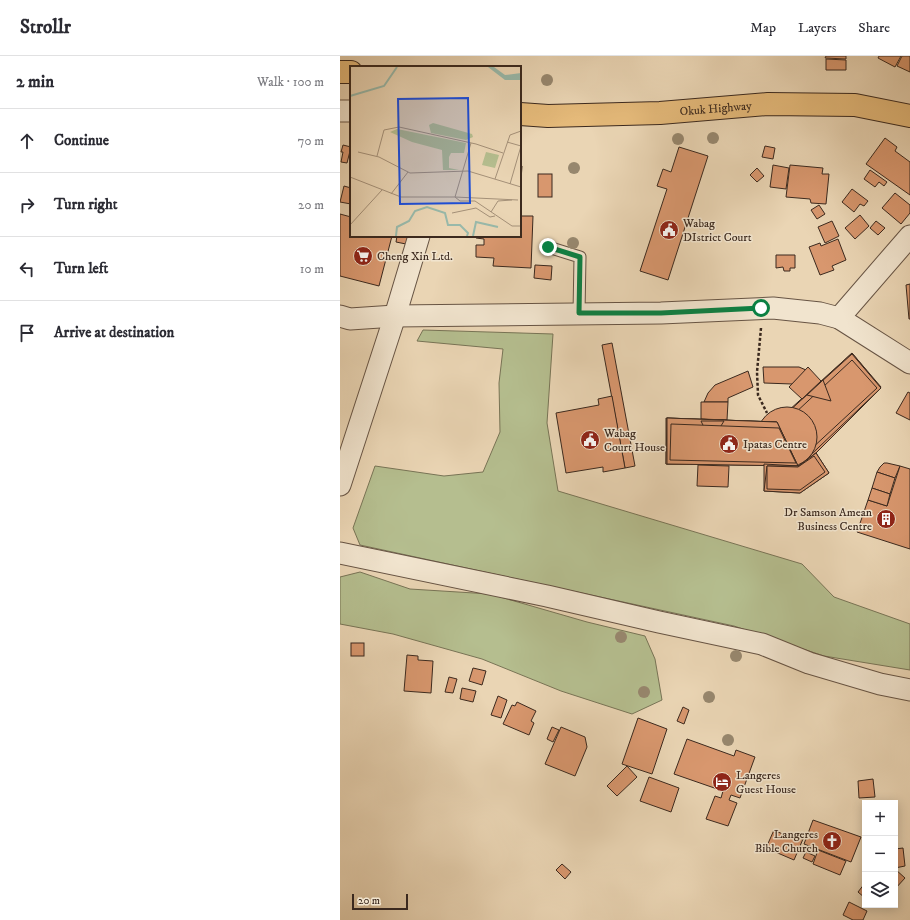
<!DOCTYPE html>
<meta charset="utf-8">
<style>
body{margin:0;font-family:"IM FELL DW Pica",serif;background:#f7f7f7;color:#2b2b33}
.controls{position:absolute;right:12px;bottom:12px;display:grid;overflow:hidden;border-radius:0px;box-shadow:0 2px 10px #0003}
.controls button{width:36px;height:36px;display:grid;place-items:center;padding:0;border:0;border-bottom:1px solid #e1e1e2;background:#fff;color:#2b2b33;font:20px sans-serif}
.scale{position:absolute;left:12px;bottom:10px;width:56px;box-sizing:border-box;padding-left:4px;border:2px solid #3b291e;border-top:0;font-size:11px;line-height:14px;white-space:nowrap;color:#3b291e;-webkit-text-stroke:3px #f1e4ce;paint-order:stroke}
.stop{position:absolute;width:12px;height:12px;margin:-9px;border:3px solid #0b8043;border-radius:50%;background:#fff}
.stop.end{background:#0b8043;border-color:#fff;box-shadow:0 1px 4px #0008}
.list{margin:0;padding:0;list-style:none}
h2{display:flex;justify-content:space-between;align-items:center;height:52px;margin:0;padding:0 16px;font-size:17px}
h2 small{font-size:13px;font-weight:400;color:#7c7c81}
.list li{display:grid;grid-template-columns:26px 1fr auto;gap:12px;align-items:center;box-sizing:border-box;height:64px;padding:0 16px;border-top:1px solid #e1e1e2}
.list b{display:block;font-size:15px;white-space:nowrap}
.list em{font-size:13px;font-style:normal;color:#7c7c81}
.icon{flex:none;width:22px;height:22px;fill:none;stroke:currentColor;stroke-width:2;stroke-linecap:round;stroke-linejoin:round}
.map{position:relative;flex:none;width:570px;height:864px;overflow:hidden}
header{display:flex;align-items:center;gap:24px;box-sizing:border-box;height:56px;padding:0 20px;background:#fff;border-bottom:1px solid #e1e1e2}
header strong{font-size:19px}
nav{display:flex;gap:22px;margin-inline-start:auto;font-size:14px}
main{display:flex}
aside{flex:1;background:#fff}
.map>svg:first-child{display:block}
</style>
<header>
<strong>Strollr</strong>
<nav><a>Map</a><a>Layers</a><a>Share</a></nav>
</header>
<main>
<aside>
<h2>2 min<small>Walk · 100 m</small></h2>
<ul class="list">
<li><svg class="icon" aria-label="ahead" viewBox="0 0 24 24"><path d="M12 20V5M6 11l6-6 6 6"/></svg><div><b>Continue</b></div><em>70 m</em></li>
<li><svg class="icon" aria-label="right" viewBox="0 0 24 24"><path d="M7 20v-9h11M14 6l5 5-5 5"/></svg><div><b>Turn right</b></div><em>20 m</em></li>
<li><svg class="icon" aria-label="left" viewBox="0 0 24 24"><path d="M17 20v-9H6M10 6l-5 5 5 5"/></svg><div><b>Turn left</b></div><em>10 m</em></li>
<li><svg class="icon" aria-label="arrive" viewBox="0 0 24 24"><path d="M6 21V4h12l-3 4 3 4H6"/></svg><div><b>Arrive at destination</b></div></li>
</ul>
</aside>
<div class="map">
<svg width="570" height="864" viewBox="0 0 570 864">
<rect width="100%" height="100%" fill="#ead5b4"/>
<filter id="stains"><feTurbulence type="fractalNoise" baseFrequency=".005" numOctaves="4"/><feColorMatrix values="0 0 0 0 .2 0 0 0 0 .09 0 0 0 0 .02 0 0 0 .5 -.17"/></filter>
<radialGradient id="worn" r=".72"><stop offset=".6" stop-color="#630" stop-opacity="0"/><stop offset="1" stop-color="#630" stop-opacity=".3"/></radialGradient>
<g fill="#b5be8f" stroke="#787456">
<polygon points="83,274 213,278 207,367 218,435 462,508 494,541 570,568 570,614 484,600 394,570 20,489 13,472 35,410 104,420 143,416 160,376 159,327 163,293 77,285"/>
<polygon points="20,516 70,533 150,538 247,566 305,580 315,603 322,644 292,658 221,635 142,603 53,578 0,568 0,521"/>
</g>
<g fill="#d8976e" stroke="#3b291e">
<polygon points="486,0 506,0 506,3 485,2"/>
<polygon points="539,0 561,0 555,11 538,2"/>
<polygon points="562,0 570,0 570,16 557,10"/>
<polygon points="486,3 506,4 506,14 486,14"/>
<polygon points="545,82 557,91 555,95 570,106 570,139 526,108"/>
<polygon points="3,89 11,91 7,107 1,106 3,96 1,96"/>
<polygon points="425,90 435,92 433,103 422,101"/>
<polygon points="339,91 368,100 328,224 300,215 327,133 317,130 323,113 331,116"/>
<polygon points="433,109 449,112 446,133 430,131"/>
<polygon points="450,109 483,112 482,118 489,118 486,148 471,147 470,143 446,141"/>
<polygon points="180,110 182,110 180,138"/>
<polygon points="417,112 424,120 417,126 410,119"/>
<polygon points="530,114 547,126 544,130 539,126 535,131 524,123"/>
<rect x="198" y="118" width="14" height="23"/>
<polygon points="4,130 11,132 11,148 0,146"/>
<polygon points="512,133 528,145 524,150 520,148 514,156 502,146"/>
<polygon points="555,137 570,149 570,157 561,168 542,152"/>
<polygon points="479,149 485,158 477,163 471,154"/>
<polygon points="0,158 11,161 11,180 52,180 39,230 0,220"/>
<polygon points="520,159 529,170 515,183 505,172"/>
<polygon points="180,160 193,160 191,212 153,210 154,202 136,201 136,189 144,189 144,183 136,182 136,180 180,180"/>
<polygon points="492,165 499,180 485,187 478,171"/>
<polygon points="536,165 545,172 538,179 530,172"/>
<polygon points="57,180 68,180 66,188 56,186"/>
<polygon points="498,183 506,204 492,210 494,214 480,219 469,191 480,187 481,190"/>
<polygon points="436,199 455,199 455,212 450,212 450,215 444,215 443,211 436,212"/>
<polygon points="195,209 212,210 211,224 194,222"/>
<polygon points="570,228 570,263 569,263 566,229"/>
<polygon points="272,287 295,410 285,412 262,289"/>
<polygon points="512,297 541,331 458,410 437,365"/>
<polygon points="512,297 541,332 476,397 458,411 438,366"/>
<polygon points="512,298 541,332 458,411 437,366"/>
<polygon points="512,304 537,332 456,407 439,372"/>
<polygon points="423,311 459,311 466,314 452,328 424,327"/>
<polygon points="468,311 481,325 462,343 449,331"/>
<polygon points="408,315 413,331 388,342 388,346 364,346 368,337 375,329"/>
<polygon points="483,324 491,345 467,339"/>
<polygon points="568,336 570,337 570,364 556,357"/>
<polygon points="272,340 285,412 263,416 263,411 226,417 216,357 259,349 258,343"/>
<polygon points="361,346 388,346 387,364 361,363"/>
<circle cx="447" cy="381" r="30"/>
<polygon points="326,362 436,366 457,410 423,408 326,408"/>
<polygon points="327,362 437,366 458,410 326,408"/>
<polygon points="327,362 437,366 458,410 327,408"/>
<polygon points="361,365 384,365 371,386"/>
<polygon points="331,368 439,372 456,407 330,404"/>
<polygon points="476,397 489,417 460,437 424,435 424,408 458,410"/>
<polygon points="476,397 489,417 460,437 424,435 427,410 459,410"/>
<polygon points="474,400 485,416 460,434 427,433 427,410 458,411"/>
<polygon points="544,407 547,407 560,410 555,422 537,416 540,411"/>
<polygon points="358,409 389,410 388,431 357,430"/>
<polygon points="560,410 570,413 570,493 517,476 528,444 547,450"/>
<polygon points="537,416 555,422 550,438 532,432"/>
<polygon points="532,432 550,438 547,450 528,444"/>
<rect x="11" y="587" width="13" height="13"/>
<polygon points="67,599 78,600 78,604 93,605 91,637 64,635"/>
<polygon points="133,612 146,615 142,629 129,625"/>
<polygon points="109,621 117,623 113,637 105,636"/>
<polygon points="122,632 136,635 133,646 120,643"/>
<polygon points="158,640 167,644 161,662 151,659"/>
<polygon points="177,646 196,655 191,665 194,667 189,679 163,668 172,649 175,650"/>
<polygon points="343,651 349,654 344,668 337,665"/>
<polygon points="298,662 327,673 312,718 282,708"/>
<polygon points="212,671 219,674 213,686 207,683"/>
<polygon points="221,671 245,681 247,691 235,720 205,708"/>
<polygon points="347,683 394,700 396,694 415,701 400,742 391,739 389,744 397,747 388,770 366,763 375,740 381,742 383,735 334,718"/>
<polygon points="287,710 297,721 277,740 267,730"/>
<polygon points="309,721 339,732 331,756 300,745"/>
<polygon points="533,723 535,741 519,742 518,725"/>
<polygon points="473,764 521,781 511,806 464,788"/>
<polygon points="434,774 449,781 450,778 463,783 454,804 426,792"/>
<polygon points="563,792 565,810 555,812 555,793"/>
<polygon points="478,794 506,805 500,819 473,808"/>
<polygon points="466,796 475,800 472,806 463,802"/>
<polygon points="222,808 231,816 225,823 216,814"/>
<polygon points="555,813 565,822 555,833"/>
<polygon points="525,827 525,842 518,836"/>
<polygon points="509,846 527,855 523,864 513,864 503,859"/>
</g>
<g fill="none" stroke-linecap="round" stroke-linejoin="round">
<g stroke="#675444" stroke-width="13">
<polyline id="lane" points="208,191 240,201 239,257"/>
</g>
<g stroke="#675444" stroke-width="23">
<g id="street">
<polyline points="0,55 11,55"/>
<polyline points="0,260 10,263 55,260 321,257 433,252 480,257 499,262 570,307"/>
<polyline points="499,262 570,180"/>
<polyline points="0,429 55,260 79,180"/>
<polyline points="0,497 207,540 319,566 422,588 469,607 540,628 570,634"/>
</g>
</g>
<g stroke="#3b291e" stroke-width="24">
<g id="primary">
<polyline points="0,16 11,16"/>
<path id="s1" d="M180 58 208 60 320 57 428 48 515 49 570 60"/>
</g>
</g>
<polyline stroke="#3b291e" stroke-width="2.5" stroke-dasharray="3 2" stroke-linecap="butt" points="421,272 417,316 418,339 427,357"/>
<use href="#lane" stroke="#f1e4ce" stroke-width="11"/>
<use href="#street" stroke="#f1e4ce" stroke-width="21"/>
<use href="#primary" stroke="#e5ba7a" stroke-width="22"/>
</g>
<g fill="#97876e">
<circle cx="207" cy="24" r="6"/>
<circle cx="373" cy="82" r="6"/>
<circle cx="338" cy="83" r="6"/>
<circle cx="234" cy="112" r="6"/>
<circle cx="233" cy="187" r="6"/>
<circle cx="281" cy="581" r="6"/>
<circle cx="396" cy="600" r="6"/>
<circle cx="304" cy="636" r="6"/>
<circle cx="369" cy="641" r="6"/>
<circle cx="388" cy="684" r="6"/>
</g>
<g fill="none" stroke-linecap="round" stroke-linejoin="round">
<polyline stroke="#0b8043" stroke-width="5" points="208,191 240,201 239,257 321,257 421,252"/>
</g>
<defs>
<g id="civic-disc" transform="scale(1)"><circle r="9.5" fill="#8f2418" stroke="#f1e4ce"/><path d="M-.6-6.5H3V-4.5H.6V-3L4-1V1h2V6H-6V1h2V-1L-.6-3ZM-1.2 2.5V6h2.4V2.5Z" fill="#fff"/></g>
<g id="supermarket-disc" transform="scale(1)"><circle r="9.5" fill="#8f2418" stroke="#f1e4ce"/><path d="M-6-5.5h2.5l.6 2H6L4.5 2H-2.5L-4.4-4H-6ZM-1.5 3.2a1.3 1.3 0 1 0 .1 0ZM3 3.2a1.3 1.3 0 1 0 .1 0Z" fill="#fff"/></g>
<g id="building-disc" transform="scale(1)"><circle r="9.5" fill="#8f2418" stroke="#f1e4ce"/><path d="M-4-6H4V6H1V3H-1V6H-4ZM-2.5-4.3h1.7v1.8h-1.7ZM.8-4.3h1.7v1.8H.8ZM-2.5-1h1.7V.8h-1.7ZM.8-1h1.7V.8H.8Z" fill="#fff"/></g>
<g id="hotel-disc" transform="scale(1)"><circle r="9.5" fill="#8f2418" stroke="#f1e4ce"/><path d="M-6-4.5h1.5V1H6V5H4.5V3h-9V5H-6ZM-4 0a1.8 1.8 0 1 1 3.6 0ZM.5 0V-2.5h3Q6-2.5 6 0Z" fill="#fff"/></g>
<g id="church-disc" transform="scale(1)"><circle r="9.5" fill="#8f2418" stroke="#f1e4ce"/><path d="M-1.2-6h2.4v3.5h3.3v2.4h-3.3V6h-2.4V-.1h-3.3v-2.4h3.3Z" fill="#fff"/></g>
</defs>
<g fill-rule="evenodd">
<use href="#civic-disc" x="329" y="174"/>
<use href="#supermarket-disc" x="23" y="200"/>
<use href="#civic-disc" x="250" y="384"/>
<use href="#civic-disc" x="389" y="388"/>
<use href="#building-disc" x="546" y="463"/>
<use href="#hotel-disc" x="382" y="726"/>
<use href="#church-disc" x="492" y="785"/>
</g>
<g text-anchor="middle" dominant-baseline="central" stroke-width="3" stroke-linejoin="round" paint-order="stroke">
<g font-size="12" fill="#3b291e" stroke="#f1e4ce">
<text stroke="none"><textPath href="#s1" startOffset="196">Okuk Highway</textPath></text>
</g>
<g font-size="12" fill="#3b291e" stroke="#f1e4ce" text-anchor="start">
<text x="343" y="167">Wabag<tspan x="343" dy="14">DIstrict Court</tspan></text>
<text x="37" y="200">Cheng Xin Ltd.</text>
<text x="264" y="377">Wabag<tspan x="264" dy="14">Court House</tspan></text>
<text x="403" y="388">Ipatas Centre</text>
<text x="532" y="456" text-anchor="end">Dr Samson Amean<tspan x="532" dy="14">Business Centre</tspan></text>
<text x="396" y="719">Langeres<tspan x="396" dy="14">Guest House</tspan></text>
<text x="478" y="778" text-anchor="end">Langeres<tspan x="478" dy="14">Bible Church</tspan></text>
</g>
</g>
<g transform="translate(10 10)">
<rect width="171" height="171" fill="#ead5b4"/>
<path d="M83 57 122 68 123 71 116 74 81 67 79 59ZM47 63 116 77 114 87H101L99 91V102L109 104H93L92 84 62 76 40 66ZM136 86 149 89 145 102 132 99Z" fill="#b5be8f"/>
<path d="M138 1H144L155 9 171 7V14H155Z" fill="#98b9aa"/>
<path fill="none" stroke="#98b9aa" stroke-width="2" d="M0 30 34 20 47 1M46 170 47 161 59 155 65 145 77 141 95 147 98 159H110L118 167 117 170M123 170 126 156 148 161"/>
<path fill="none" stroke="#a49078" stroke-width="1" d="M157 76 171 80M121 77 105 131 168 134M8 86 29 91 60 107 118 105 171 121M27 90 34 64 49 61 126 78 153 87M0 111 51 131H105L110 135H125L162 160H171M145 113 160 69 171 65M160 118 171 80M41 128 58 106M141 146 148 135 162 134M102 147 126 142 140 151 145 150M0 159 32 124"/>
<path fill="#1d4ed8" fill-opacity="0.15" stroke="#1d4ed8" stroke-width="2" d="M118 32 120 137 50 138 48 33Z"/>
<rect width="171" height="171" fill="none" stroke="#3b291e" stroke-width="2"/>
</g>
<rect width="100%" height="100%" filter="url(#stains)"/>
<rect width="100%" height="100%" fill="url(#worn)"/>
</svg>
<div class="controls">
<button>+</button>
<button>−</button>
<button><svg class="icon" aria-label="layers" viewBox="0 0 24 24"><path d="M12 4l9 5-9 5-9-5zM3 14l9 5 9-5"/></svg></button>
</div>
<div class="scale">20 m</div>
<div class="stop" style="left:421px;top:252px"></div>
<div class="stop end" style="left:208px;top:191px"></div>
</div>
</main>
